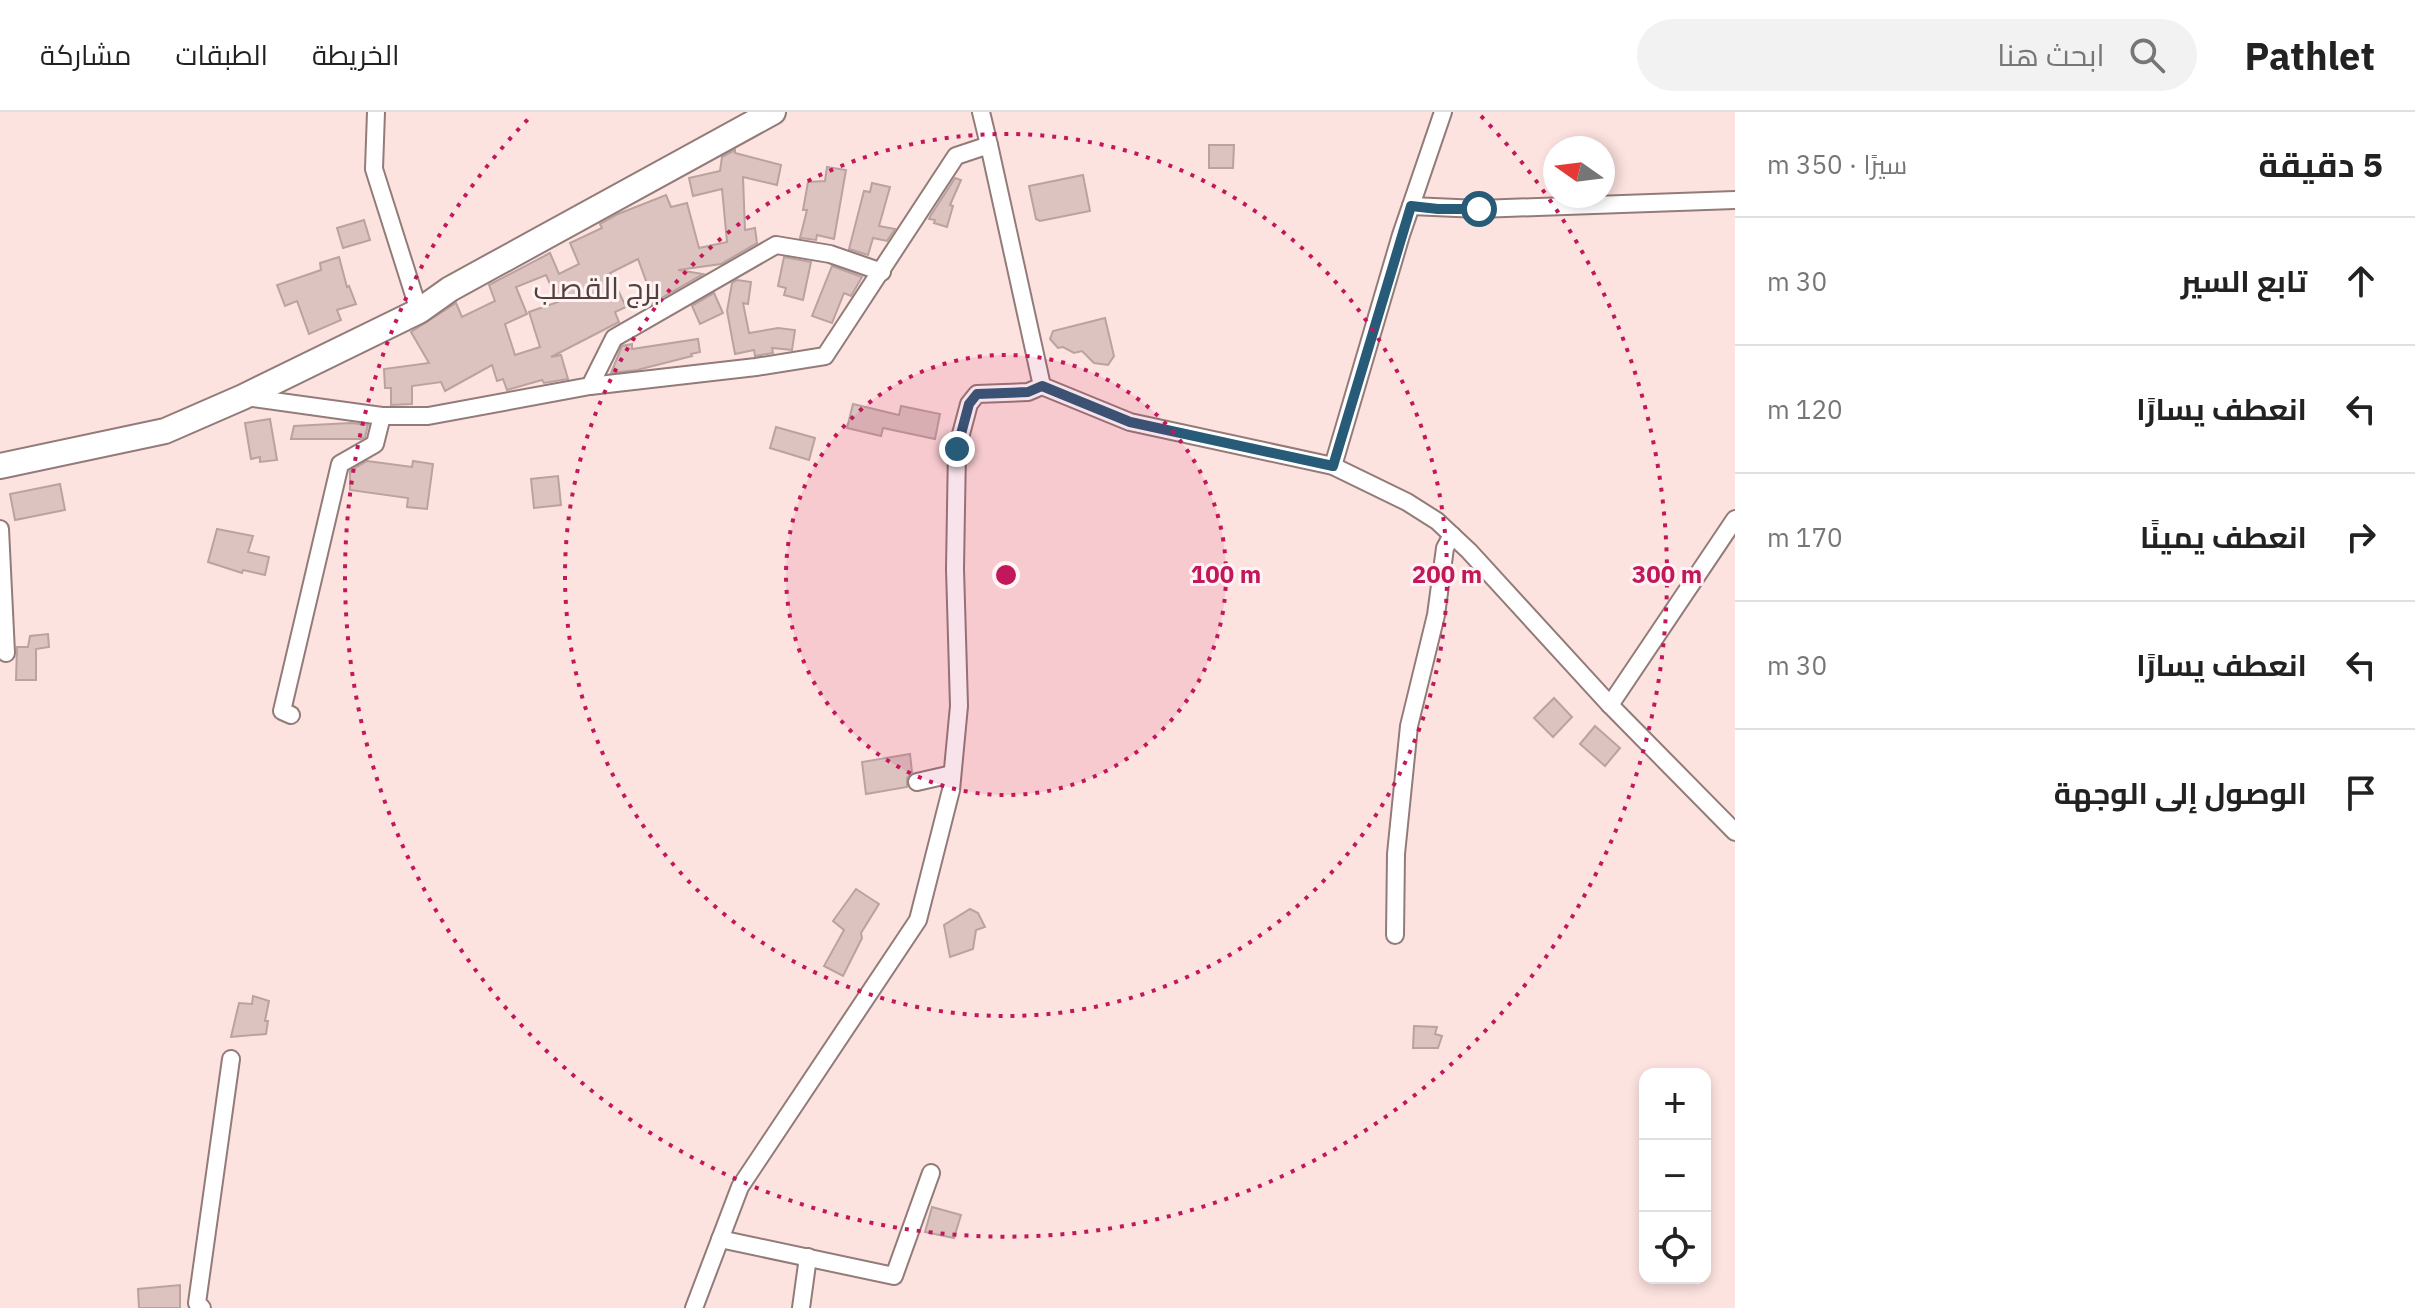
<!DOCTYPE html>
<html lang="ar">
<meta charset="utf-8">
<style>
body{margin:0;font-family:"IBM Plex Sans",Cairo,sans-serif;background:#f2f2f2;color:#222;direction:rtl}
.controls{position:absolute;right:24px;bottom:24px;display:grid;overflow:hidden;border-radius:16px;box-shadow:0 4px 12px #0003}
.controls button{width:72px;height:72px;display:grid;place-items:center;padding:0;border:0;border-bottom:2px solid #e0e0e0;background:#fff;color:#222;font:40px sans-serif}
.compass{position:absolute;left:1543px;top:24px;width:72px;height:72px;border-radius:50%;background:#fff;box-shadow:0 4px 12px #0003;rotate:284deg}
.stop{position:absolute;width:24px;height:24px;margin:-18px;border:6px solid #285b78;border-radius:50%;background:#fff}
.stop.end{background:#285b78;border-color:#fff;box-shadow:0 2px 8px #0008}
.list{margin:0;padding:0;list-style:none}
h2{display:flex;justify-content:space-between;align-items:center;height:104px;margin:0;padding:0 32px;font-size:34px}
h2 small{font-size:26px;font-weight:400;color:#767676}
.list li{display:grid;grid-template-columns:52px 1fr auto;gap:24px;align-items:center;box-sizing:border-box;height:128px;padding:0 32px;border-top:2px solid #e0e0e0}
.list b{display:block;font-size:30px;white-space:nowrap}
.list em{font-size:26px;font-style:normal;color:#767676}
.icon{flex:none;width:44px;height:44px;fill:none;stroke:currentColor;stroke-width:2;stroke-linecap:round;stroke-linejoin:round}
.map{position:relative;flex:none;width:1735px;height:1196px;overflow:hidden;direction:ltr}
header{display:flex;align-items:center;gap:48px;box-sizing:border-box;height:112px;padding:0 40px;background:#fff;border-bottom:2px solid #e0e0e0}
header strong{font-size:38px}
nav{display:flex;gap:44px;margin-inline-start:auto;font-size:28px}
.search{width:560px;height:72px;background:#f2f2f2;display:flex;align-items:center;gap:20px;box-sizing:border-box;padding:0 28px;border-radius:44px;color:#767676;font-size:30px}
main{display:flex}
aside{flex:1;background:#fff}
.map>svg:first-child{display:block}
</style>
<header>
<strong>Pathlet</strong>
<div class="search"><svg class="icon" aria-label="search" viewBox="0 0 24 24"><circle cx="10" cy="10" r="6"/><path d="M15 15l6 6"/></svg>ابحث هنا</div>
<nav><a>الخريطة</a><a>الطبقات</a><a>مشاركة</a></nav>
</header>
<main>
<aside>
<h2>5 دقيقة<small>سيرًا · 350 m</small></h2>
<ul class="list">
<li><svg class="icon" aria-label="ahead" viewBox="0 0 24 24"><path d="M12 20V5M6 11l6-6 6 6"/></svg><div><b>تابع السير</b></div><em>30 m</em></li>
<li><svg class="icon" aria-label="left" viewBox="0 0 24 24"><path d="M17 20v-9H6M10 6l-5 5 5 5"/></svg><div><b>انعطف يسارًا</b></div><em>120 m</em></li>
<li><svg class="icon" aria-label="right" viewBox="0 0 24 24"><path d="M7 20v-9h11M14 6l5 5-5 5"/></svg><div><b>انعطف يمينًا</b></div><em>170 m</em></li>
<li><svg class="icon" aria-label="left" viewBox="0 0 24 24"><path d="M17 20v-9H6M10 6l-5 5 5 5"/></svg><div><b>انعطف يسارًا</b></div><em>30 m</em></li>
<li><svg class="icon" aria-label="arrive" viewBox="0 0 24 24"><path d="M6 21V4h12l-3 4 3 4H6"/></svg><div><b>الوصول إلى الوجهة</b></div></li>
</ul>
</aside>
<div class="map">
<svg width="1735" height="1196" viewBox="0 0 1735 1196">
<rect width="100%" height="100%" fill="#fde3e0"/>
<g fill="#dcc3c0" stroke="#baa29f" stroke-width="2" fill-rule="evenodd">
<polygon points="1209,33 1234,33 1233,56 1209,56"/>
<path d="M735 38V41L781 53 777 73 743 65 745 118 755 116 757 131 721 152 678 158 703 162 651 192 647 181 650 180 638 147 610 161 626 195 615 200 619 210 551 245 561 243 568 267 544 271 542 268 507 278 503 267 497 269 492 253 445 279 441 270 412 274V292L391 293V276H385L384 257 429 251 411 220 456 191 462 205 495 189 489 173 550 141 559 162 579 152 570 131 602 116 600 112 618 102 666 83 671 95 687 91 699 136 727 130 722 77 693 84 689 66 720 59 722 45ZM546 163 558 190 529 200 540 235 515 243 505 212 527 202 516 175Z"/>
<polygon points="827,55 846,58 834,127 817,123 816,128 800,126 807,98 803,98 808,70 825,69"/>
<polygon points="1083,63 1090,99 1040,109 1036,107 1029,74"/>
<polygon points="955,66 961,68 950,93 953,94 947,115 934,111 935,108 929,107 931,103"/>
<polygon points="872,71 890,75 879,114 895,117 887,129 873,126 868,143 849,137 864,79 870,80"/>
<polygon points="364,108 370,128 343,136 337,116"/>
<polygon points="339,145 347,175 349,174 356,192 337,198 341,208 309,222 297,189 285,194 277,173 321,158 320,151"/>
<polygon points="784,145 811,150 803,188 784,183 786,176 778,174"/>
<polygon points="832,154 862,165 851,184 844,181 832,211 812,204"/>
<polygon points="737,168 751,170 748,192 743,191 749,221 778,216 795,218 792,238 772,236 773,241 755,244 754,238 735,242 727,199 732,171"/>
<polygon points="714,181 723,201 700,212 692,194"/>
<polygon points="1105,206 1114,244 1108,253 1094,251 1082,239 1074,241 1063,235 1058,236 1050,227 1053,219"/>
<polygon points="698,227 700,240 691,242 692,244 637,258 611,261 622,234 632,232 632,237"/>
<polygon points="853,292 899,303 901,294 940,302 935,327 883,316 881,324 847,316"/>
<polygon points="270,307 277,348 260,350 260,345 251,347 245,311"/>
<polygon points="351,311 368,313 365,325 361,327 291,327 294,314"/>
<polygon points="776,315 815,326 809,348 770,336"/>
<polygon points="367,349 412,355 413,349 433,352 427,397 407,395 408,386 350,378 350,359"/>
<polygon points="558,364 561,393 534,396 531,367"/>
<polygon points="60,372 65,398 15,408 10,382"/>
<polygon points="217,417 253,424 248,440 269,445 265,463 243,458 242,461 208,450"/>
<polygon points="48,522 49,535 36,537 36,568 16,568 17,535 28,535 30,524"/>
<polygon points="1554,586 1572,605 1553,625 1534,606"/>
<polygon points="1595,614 1620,636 1605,654 1580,632"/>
<polygon points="910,642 912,660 907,666 907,675 866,682 862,650"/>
<polygon points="856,777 879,792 861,821 862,826 843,864 824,854 844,818 833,809"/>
<polygon points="970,797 978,801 985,815 976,818 973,837 950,845 944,813"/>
<polygon points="253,884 269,889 265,909 268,909 266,922 231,925 239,891 252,892"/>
<polygon points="1414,914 1437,915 1435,922 1442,924 1438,936 1413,936"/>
<polygon points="932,1095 961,1103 954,1126 925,1120"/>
<polygon points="180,1173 180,1196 139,1196 138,1177"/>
</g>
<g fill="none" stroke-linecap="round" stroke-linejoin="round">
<g stroke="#927b78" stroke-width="20">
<g id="street">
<polyline points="376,0 374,57 419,199"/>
<polyline points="989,33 1042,274 1130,310 1333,354 1407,390 1437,409 1469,439 1610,593 1735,720"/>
<polyline points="1411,94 1479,97 1735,88"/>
<polyline points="590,274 614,226 776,133 830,142 882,160"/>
<polyline points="245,285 382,304 428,304 590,274 756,255 825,244 956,44 989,33 981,0"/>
<polyline points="1333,354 1401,123 1443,0"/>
<polyline points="0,417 6,541"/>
<polyline points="1610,593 1735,407"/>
<polyline points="291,603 282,599 340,352 375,332 382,304"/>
<polyline points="917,670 952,662"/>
<polyline points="1395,823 1396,742 1409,614 1436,503 1445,436 1452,423"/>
<polyline points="720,1127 894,1164 931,1061"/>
<polyline points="202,1196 197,1191 231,947"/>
<polyline points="694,1196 740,1075 918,808 951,678 959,594 955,457 957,337 969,292 977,282 1028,280 1042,274"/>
<polyline points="801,1196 808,1145"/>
</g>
</g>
<g stroke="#927b78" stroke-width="28">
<polyline id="secondary" points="0,354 165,319 243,285 419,199 450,177 773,0"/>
</g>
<use href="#street" stroke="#fff" stroke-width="16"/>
<use href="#secondary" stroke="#fff" stroke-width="24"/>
</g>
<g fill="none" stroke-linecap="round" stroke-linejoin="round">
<polyline stroke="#285b78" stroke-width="10" points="957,337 969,292 977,282 1028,280 1042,274 1130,310 1333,354 1411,94 1438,97 1479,97"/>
</g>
<circle cx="1006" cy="463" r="220" fill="#c2185b" fill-opacity=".12"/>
<g fill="none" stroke="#c2185b" stroke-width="4" stroke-dasharray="4 8">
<circle cx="1006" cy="463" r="220"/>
<circle cx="1006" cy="463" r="441"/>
<path d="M1481 4A661 661 0 1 1 531 4"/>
</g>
<g text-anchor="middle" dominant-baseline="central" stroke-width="6" stroke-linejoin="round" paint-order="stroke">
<g font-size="30" fill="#533f3d" stroke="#fff4f3">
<text x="597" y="175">برج القصب</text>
</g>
</g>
<circle cx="1006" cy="463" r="12" fill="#c2185b" stroke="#fff4f3" stroke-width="4"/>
<g font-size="24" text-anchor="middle" font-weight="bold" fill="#c2185b" stroke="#fff4f3" stroke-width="6" stroke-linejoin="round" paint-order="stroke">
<text x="1226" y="471">100 m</text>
<text x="1447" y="471">200 m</text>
<text x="1667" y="471">300 m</text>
</g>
</svg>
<div class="controls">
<button>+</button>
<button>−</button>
<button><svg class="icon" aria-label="locate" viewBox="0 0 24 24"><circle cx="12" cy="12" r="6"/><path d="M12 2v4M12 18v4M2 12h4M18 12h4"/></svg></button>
</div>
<svg class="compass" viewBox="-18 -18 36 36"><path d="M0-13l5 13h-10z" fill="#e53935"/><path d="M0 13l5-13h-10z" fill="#767676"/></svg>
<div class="stop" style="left:1479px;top:97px"></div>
<div class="stop end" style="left:957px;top:337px"></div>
</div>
</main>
